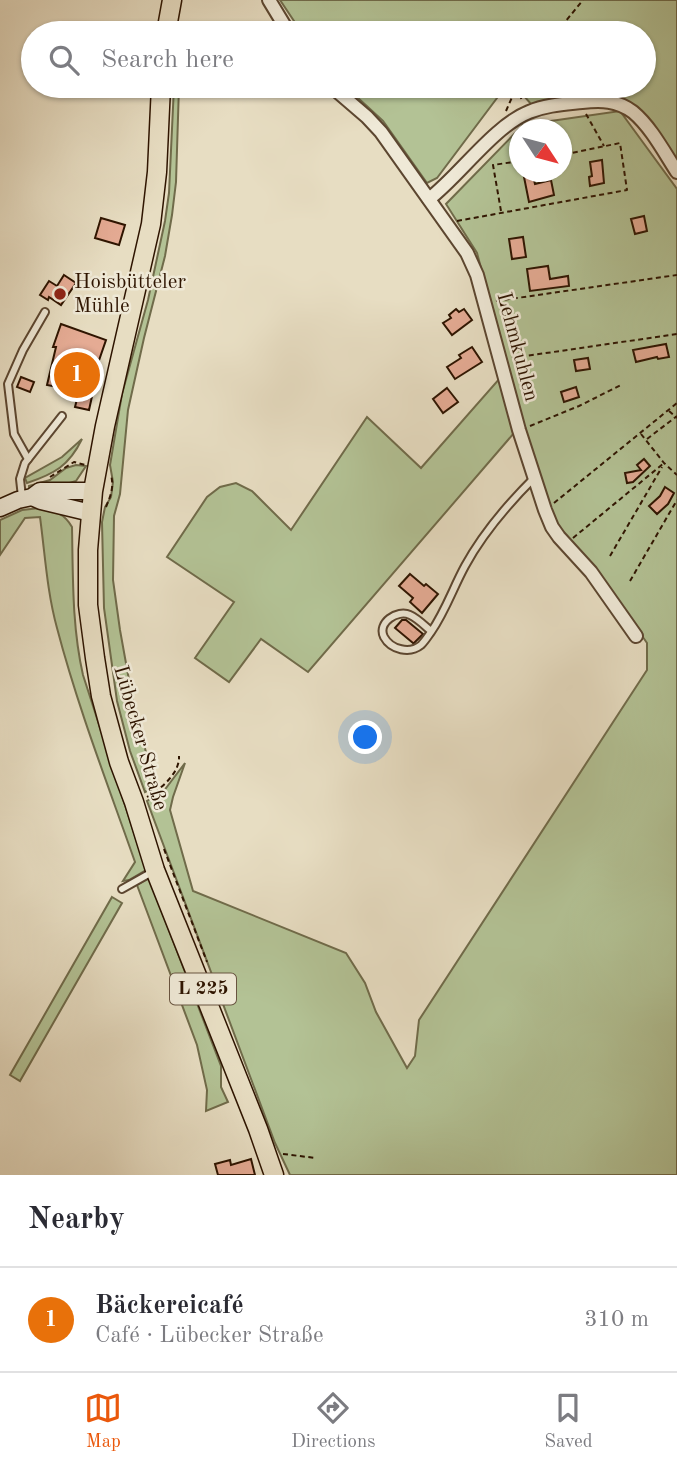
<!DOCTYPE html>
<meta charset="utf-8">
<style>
body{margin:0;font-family:"Old Standard TT",serif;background:#f2f2f3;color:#2b2b33}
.compass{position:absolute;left:509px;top:119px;width:63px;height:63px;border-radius:50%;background:#fff;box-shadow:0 2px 5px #0004;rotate:126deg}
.you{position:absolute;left:366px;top:738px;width:24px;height:24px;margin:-18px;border:5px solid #fff;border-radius:50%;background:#1a73e8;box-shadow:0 0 0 10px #1a73e833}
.badge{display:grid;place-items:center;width:46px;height:46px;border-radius:50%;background:#ea580c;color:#fff;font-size:23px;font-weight:700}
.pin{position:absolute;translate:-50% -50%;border:4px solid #fff;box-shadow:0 2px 7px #0006}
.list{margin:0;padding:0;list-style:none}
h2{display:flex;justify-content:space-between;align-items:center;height:91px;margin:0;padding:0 28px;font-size:30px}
h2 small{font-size:23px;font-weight:400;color:#7c7c81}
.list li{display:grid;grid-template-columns:46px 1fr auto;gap:21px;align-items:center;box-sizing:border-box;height:105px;padding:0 28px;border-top:2px solid #e1e1e2}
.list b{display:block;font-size:26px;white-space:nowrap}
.list p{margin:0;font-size:23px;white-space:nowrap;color:#7c7c81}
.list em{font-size:23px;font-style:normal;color:#7c7c81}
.icon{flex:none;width:38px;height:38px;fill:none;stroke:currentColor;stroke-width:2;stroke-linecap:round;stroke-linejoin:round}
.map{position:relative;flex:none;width:677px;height:1175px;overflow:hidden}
.search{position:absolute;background:#fff;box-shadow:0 2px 5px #0004;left:21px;right:21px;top:21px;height:77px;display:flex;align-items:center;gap:18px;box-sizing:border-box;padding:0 24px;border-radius:38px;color:#7c7c81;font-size:26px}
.sheet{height:196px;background:#fff}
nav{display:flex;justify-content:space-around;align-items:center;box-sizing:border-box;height:98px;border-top:2px solid #e1e1e2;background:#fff;font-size:19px;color:#7c7c81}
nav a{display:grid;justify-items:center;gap:4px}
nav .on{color:#ea580c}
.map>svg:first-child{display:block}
</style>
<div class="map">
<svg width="677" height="1175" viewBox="0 0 677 1175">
<rect width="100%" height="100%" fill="#e7ddc2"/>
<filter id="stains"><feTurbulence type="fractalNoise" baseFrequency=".00286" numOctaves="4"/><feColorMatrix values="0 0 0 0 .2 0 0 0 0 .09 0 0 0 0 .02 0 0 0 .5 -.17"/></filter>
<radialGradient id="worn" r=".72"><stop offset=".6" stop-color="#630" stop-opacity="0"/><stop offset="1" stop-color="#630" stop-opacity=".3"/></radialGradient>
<g fill="#b3c295" stroke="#706b4a" stroke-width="2" fill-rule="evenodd">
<polygon points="280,0 677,0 677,165 637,107 607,94 531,104 515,86 644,86 644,33 302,33"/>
<polygon points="174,86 179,86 176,182 172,215 165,256 144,338 128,410 120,494 114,516 113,580 120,630 133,702 155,787 145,792 130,751 117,701 104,608 102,522 105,507 111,497 113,482 110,465 122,394 148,300 165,221 169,193"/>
<polygon points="345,86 506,86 437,178 427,183 383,121"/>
<path d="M620 111 677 189V1175H290L275 1143 147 801 163 792 185 763 173 797 170 810 193 891 346 953 365 983 376 1012 407 1068 415 1056 419 1020 647 670V643L589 560 562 536 546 510 477 253 446 204 523 125ZM520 130H562V172H520Z"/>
<polygon points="500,378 514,433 308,672 261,639 229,682 195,658 234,602 167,557 207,497 220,487 236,483 252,491 291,530 367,417 421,468"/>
<path d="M82 439C69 466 54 474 27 483L25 478 62 457Z"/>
<polygon points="76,465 86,466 76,481 63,485 29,488 29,486 50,480 66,468"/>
<path d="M40 508C55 511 64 513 72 527 73 577 72 627 83 675L146 870 129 880 123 881 135 862C108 785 78 708 57 628 47 592 45 554 40 517L25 518 0 555V520L22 510Z"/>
<polygon points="149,878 221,1066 221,1087 228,1102 206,1111 207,1090 197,1045 137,885"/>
<polygon points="112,897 122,903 20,1081 10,1075"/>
</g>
<g fill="#e5ab94" stroke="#2e1400" stroke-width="2">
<polygon points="602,160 604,183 590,186 589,177 592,176 590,162"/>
<polygon points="523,172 532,172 535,184 551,180 554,195 529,202"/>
<polygon points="644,216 647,231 635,234 631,219"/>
<polygon points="101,218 125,225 119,245 95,238"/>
<polygon points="523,237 526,257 512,259 509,239"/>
<polygon points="548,266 550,279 568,276 569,286 530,291 527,269"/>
<polygon points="64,275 76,283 61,305 49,297 48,300 40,295 49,281 57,286"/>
<polygon points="456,309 459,312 464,309 472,320 452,335 443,323 451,318 449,315"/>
<polygon points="61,324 106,340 96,369 98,369 89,410 75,407 79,391 47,385 56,347 53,347"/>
<polygon points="666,344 669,357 658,359 657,357 636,362 633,350"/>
<polygon points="472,347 482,362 455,379 447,367 461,358 459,355"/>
<polygon points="588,358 590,369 576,371 574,360"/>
<polygon points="21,377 34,382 30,392 17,387"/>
<polygon points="576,387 579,397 564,402 561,392"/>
<polygon points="447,388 458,402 443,413 433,399"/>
<polygon points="644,459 650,466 633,482 627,483 625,473 641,470 637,465"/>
<polygon points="665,487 674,493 668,504 657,514 649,506 660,496"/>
<polygon points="410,574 424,586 426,584 438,594 422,613 410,602 413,598 399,586"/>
<polygon points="402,620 406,620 423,634 414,643 413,643 395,628"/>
<polygon points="251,1159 255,1175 218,1175 215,1164 230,1160 231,1165"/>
</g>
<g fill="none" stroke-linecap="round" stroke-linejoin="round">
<g stroke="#5c4630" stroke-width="10">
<g id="lane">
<polyline points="28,459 14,434 8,384 23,350 45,312"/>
<polyline points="22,497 20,479 25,463 62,416"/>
<path d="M431 631C425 626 417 618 410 615 397 609 377 623 384 637 391 650 410 654 421 645 425 641 428 636 431 632 446 610 453 588 465 566 483 533 508 504 534 478"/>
<polyline points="122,889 154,871"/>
</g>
</g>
<g stroke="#5c4630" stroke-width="16">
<g id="street">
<polyline points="269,0 289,33"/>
<polyline points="331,86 367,117 381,132 467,253 477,275 519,430 545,510 552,527 559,537 591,572 636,636"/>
<path d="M429 199C460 175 494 126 529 112 546 105 564 104 582 102 601 100 617 100 633 112 651 127 664 152 677 172"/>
</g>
</g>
<g stroke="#2e1400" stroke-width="19">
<g id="secondary">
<polyline points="32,497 41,501 91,513"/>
<polyline points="0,508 18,500 32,497 40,491 93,491"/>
</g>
</g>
<g stroke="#2e1400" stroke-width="21">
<g id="primary">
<polyline points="166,33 172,0"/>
<polyline points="161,86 157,172 151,224 105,426 93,491 88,550 88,605 95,658 101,696 119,762 134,802 155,870 258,1129 274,1175"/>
</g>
</g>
<g stroke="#2e1400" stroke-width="2" stroke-dasharray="5 3.5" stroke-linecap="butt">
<polyline points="556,33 583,0"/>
<polyline points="518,86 522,102"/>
<polyline points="506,111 517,86"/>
<polyline points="586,114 604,146"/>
<polyline points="501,211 493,165 520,161"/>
<polyline points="457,221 627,190 620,143 562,155"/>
<polyline points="496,301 677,275"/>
<polyline points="512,358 677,334"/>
<polyline points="669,411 677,418"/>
<polyline points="530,426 579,406 621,385"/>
<polyline points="641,434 664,463 677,475"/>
<polyline points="647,439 677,416"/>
<polyline points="50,477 74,462 85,465"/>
<polyline points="554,503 677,403"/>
<path d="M106 507C111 495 114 487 111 475"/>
<polyline points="573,538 664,463"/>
<polyline points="610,556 662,467"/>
<polyline points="630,581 677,500"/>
<path d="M147 797C161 789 180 773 179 756"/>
<polyline points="164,849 207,962"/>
<polyline points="283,1154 316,1158"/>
</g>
<use href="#lane" stroke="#efe9d7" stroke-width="6"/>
<use href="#street" stroke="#efe9d7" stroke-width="12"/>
<use href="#secondary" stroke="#efe9d7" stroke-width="16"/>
<use href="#primary" stroke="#e7ddc2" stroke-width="18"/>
</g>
<circle fill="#8f2418" stroke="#efe9d7" stroke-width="2.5" cx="60" cy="294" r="7"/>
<g text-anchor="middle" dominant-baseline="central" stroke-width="5" stroke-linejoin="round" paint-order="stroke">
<rect fill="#efe9d7" stroke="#685440" stroke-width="2" x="170" y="973.5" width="66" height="31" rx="5"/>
<g font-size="19" font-weight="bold" fill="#2e1400">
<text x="203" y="989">L 225</text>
</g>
<g font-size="21" fill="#2e1400" stroke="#efe9d7" text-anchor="start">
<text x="74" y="282">Hoisbütteler<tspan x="74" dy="24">Mühle</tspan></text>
</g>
<g font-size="21" fill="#2e1400" stroke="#efe9d7">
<text transform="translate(517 347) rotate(75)">Lehmkuhlen</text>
<text transform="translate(140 738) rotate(74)">Lübecker Straße</text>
</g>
</g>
<rect width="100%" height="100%" filter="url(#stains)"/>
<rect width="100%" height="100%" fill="url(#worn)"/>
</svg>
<svg class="compass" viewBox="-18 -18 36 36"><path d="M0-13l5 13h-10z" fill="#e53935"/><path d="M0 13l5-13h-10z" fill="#7c7c81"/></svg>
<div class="you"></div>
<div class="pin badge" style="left:77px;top:375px;background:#e8710a">1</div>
<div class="search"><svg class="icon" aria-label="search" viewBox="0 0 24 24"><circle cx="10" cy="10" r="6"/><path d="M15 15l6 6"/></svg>Search here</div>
</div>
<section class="sheet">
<h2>Nearby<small></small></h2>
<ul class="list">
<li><span class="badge" style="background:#e8710a">1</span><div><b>Bäckereicafé</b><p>Café · Lübecker Straße</p></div><em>310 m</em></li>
</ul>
</section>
<nav>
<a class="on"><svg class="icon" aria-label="map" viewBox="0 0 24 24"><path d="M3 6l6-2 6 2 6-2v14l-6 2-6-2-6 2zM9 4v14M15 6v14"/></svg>Map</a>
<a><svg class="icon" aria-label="directions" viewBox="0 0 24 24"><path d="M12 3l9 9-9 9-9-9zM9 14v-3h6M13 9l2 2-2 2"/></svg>Directions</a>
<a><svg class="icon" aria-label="saved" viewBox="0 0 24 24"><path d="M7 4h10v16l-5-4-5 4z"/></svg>Saved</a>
</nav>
